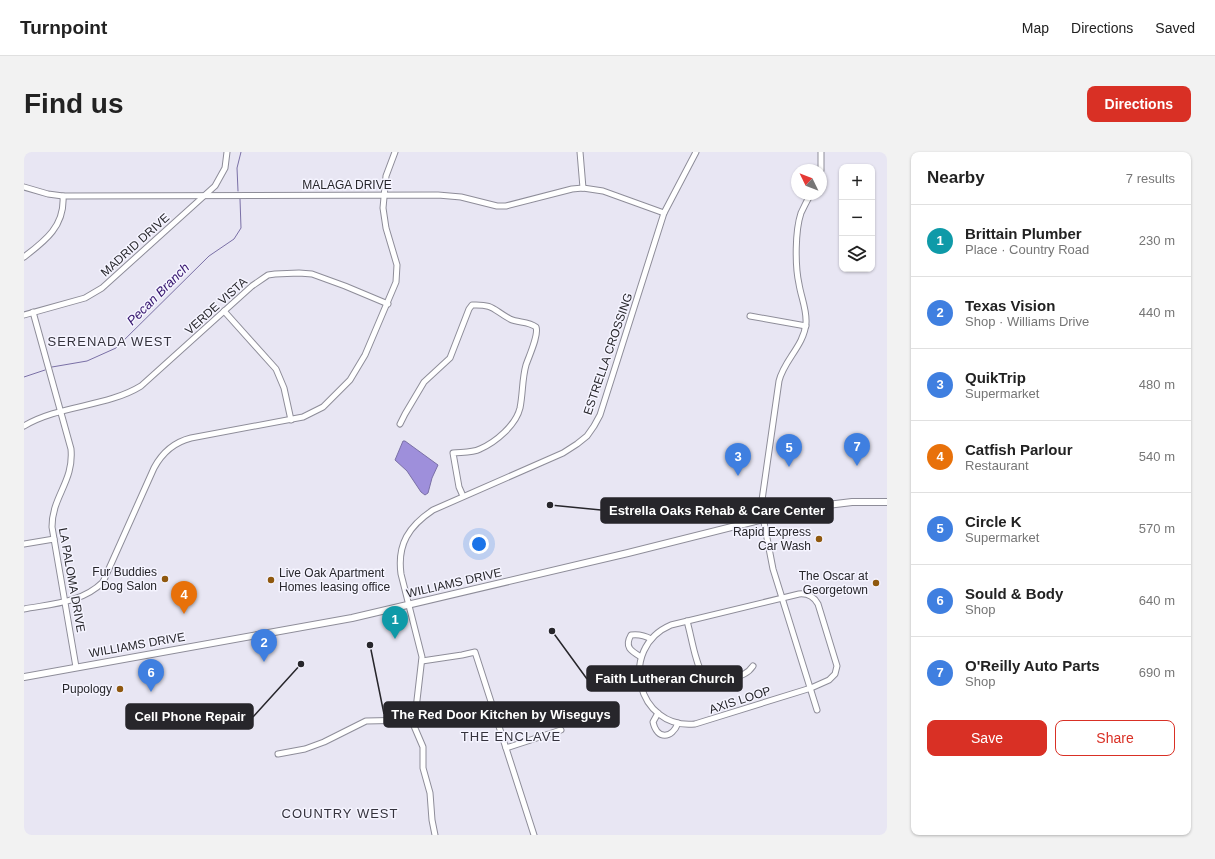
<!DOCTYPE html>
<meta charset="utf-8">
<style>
body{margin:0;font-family:Helvetica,sans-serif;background:#f2f2f2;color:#222}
.controls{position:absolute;right:12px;top:12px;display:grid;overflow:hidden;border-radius:8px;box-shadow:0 1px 3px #0004}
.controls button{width:36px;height:36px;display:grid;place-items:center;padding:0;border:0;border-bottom:1px solid #e0e0e0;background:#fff;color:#222;font:20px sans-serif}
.compass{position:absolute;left:767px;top:12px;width:36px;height:36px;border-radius:50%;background:#fff;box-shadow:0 1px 3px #0004;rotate:313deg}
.you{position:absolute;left:455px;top:392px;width:14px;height:14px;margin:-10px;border:3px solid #fff;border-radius:50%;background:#1a73e8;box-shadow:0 0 0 6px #1a73e833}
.badge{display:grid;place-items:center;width:26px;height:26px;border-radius:50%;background:#d93025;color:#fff;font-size:13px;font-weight:700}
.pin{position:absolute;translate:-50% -33px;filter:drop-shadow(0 1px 2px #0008)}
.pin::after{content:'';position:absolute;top:21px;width:14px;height:12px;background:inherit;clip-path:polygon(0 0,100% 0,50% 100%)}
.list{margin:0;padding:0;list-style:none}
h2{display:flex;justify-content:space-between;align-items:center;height:52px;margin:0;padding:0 16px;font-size:17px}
h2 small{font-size:13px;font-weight:400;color:#767676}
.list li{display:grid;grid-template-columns:26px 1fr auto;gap:12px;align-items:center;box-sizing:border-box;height:72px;padding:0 16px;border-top:1px solid #e0e0e0}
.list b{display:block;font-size:15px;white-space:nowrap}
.list p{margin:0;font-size:13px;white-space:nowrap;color:#767676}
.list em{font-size:13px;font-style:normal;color:#767676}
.actions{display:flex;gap:8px;padding:12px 16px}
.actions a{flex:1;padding:9px 0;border:1px solid #d93025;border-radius:8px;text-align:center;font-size:14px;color:#d93025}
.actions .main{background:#d93025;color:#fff}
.icon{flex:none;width:22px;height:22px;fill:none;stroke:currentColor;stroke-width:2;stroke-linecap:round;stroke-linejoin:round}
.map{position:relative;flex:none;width:863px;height:683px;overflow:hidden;border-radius:8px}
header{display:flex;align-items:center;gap:24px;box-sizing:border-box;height:56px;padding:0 20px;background:#fff;border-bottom:1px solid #e0e0e0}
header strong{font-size:19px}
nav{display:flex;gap:22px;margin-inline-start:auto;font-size:14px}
.intro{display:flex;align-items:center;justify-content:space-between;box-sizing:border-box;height:96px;padding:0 24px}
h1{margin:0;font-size:28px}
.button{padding:10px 18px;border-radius:8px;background:#d93025;color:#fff;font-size:14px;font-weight:700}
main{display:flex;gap:24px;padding:0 24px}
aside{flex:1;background:#fff;border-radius:8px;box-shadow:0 1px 3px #0004}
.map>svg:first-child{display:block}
</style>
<header>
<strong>Turnpoint</strong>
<nav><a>Map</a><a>Directions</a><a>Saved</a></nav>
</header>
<div class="intro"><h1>Find us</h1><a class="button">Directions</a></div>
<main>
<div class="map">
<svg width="863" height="683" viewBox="0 0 863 683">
<rect width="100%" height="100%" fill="#e8e6f3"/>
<polygon fill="#9e8fdb" stroke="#7a70a6" points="379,289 381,289 414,313 408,326 404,341 401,343 397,340 383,319 371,308"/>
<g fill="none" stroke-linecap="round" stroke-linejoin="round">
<g stroke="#7a70a6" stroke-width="1">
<polyline points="214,39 213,16 217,0"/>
<polyline points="28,215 63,209 92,196 185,104 210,87 217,76 216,47"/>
<polyline points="0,225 21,218"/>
</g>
<g stroke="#8e8d99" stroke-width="7">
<g id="minor">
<polyline points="556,0 559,36"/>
<polyline points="797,18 797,0"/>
<polyline points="0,35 24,42 39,44 414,43 437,45 473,54 482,54 548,37 559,36 579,39 640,61"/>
<path d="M787 42C783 48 780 55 777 61 771 79 771 114 775 132 777 145 783 158 782 171 780 194 760 208 755 229L738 348V360L749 417 793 558"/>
<path d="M0 105C21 89 41 74 39 44"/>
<polyline points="200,159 252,217 260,236 267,268"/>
<path d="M9 160 47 297C50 330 28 344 28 375L52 515"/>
<polyline points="0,163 61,146 78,136 191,34 201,16 203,0"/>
<polyline points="726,164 782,174"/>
<path d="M376 272 381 262 400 230 426 206 445 157 448 153C470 152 469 158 486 167 494 171 504 169 512 175 515 183 505 204 502 213 498 227 499 241 496 256 492 273 472 290 456 297 448 301 438 300 429 301L435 335 439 344"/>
<path d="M0 274C35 253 83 255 117 234L228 134 244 123 251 122 275 121 288 122 321 134 364 152"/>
<polyline points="0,392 30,387"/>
<path d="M775 442C784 441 790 445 794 452L813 514 811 522 805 528 787 536 671 572C613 578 593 496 647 473Z"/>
<path d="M0 457C27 452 58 451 79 430L130 316C138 301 151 290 167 286L279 265 299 255 326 228 341 203 372 130 373 113 362 76 359 56 362 24 371 0"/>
<path d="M663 469C666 480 668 491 671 502 677 523 680 535 705 527 715 524 723 523 729 514"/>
<path d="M617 505C607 499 600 495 607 483 615 482 620 483 627 487"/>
<polyline points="398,509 438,503 451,500 510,683"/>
<path d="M634 561 629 570C633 588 648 587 654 571"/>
<polyline points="482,596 537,578"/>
<polyline points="254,602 281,597 300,590 342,569 390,568"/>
<path d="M411 683 408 668 406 641 399 616V595L390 574 398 505 377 422C373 392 385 374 409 358L539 301 553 292 563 284 570 274 576 263 640 61 672 0"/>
</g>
</g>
<g stroke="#8e8d99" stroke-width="8">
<polyline id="major" points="0,525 328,466 604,401 787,355 828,350 863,350"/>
</g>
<use href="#minor" stroke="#fff" stroke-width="5"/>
<use href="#major" stroke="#fff" stroke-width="6"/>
</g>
<g fill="#8f580e" stroke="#f5f4ff" stroke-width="1.5">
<circle cx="795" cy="387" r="4"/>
<circle cx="141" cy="427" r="4"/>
<circle cx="247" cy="428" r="4"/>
<circle cx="852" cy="431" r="4"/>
<circle cx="96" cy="537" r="4"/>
</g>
<g text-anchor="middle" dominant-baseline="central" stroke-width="3" stroke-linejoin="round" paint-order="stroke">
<g font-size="12" fill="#27262b" stroke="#f5f4ff">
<text x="323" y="33">MALAGA DRIVE</text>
<text transform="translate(111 93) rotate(-42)">MADRID DRIVE</text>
<text transform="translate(192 154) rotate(-42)">VERDE VISTA</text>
<text transform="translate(584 202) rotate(-71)">ESTRELLA CROSSING</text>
<text transform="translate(48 428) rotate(80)">LA PALOMA DRIVE</text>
<text transform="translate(430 431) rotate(-13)">WILLIAMS DRIVE</text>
<text transform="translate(113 493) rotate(-10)">WILLIAMS DRIVE</text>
<text transform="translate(716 548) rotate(-18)">AXIS LOOP</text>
</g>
<g font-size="12" fill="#27262b" stroke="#f5f4ff" text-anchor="end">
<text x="787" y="380">Rapid Express<tspan x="787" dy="14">Car Wash</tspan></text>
<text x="133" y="420">Fur Buddies<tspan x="133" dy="14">Dog Salon</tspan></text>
<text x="255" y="421" text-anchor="start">Live Oak Apartment<tspan x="255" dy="14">Homes leasing office</tspan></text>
<text x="844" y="424">The Oscar at<tspan x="844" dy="14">Georgetown</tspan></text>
<text x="88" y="537">Pupology</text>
</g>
<g font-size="13" font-style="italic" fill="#33126c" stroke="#f5f4ff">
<text transform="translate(134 142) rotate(-45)">Pecan Branch</text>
</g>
<g font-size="13" letter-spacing="1" fill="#35333d" stroke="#f5f4ff">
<text x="86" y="189">SERENADA WEST</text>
<text x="487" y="584">THE ENCLAVE</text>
<text x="316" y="661">COUNTRY WEST</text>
</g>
</g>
<path fill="none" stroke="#27262b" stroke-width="1.5" d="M526 353L577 358M528 479L563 527M346 493L360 562M277 512L229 565"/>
<g fill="#27262b" stroke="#f5f4ff" stroke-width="1.5">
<circle cx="526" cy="353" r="4"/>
<circle cx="528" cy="479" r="4"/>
<circle cx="346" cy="493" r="4"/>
<circle cx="277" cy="512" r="4"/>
</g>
<g fill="#27262b" stroke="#27262b" stroke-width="1.5">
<rect x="577" y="346" width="232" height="25" rx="4"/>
<rect x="563" y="514" width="155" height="25" rx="4"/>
<rect x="360" y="550" width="235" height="25" rx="4"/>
<rect x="102" y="552" width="127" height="25" rx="4"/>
</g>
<g font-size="13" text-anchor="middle" font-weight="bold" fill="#fff">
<text x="693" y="363">Estrella Oaks Rehab &amp; Care Center</text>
<text x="641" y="531">Faith Lutheran Church</text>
<text x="477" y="567">The Red Door Kitchen by Wiseguys</text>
<text x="166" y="569">Cell Phone Repair</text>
</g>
</svg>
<div class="controls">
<button>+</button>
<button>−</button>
<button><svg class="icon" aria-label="layers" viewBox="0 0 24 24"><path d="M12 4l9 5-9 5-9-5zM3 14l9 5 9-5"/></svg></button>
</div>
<svg class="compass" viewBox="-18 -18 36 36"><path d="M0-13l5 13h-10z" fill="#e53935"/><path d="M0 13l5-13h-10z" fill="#767676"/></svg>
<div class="you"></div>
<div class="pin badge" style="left:371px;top:487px;background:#0f9aa8">1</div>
<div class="pin badge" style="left:240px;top:510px;background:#3f7fe0">2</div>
<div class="pin badge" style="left:714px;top:324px;background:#3f7fe0">3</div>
<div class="pin badge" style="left:160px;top:462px;background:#e8710a">4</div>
<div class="pin badge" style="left:765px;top:315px;background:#3f7fe0">5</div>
<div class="pin badge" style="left:127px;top:540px;background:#3f7fe0">6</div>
<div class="pin badge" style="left:833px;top:314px;background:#3f7fe0">7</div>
</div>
<aside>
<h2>Nearby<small>7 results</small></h2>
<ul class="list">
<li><span class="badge" style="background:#0f9aa8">1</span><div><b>Brittain Plumber</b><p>Place · Country Road</p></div><em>230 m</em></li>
<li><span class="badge" style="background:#3f7fe0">2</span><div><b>Texas Vision</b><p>Shop · Williams Drive</p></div><em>440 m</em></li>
<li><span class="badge" style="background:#3f7fe0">3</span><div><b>QuikTrip</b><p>Supermarket</p></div><em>480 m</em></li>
<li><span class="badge" style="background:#e8710a">4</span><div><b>Catfish Parlour</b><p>Restaurant</p></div><em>540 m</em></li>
<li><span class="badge" style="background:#3f7fe0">5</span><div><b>Circle K</b><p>Supermarket</p></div><em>570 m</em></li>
<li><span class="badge" style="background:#3f7fe0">6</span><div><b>Sould &amp; Body</b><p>Shop</p></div><em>640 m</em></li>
<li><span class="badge" style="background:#3f7fe0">7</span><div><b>O'Reilly Auto Parts</b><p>Shop</p></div><em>690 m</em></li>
</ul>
<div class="actions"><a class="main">Save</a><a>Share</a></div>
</aside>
</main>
